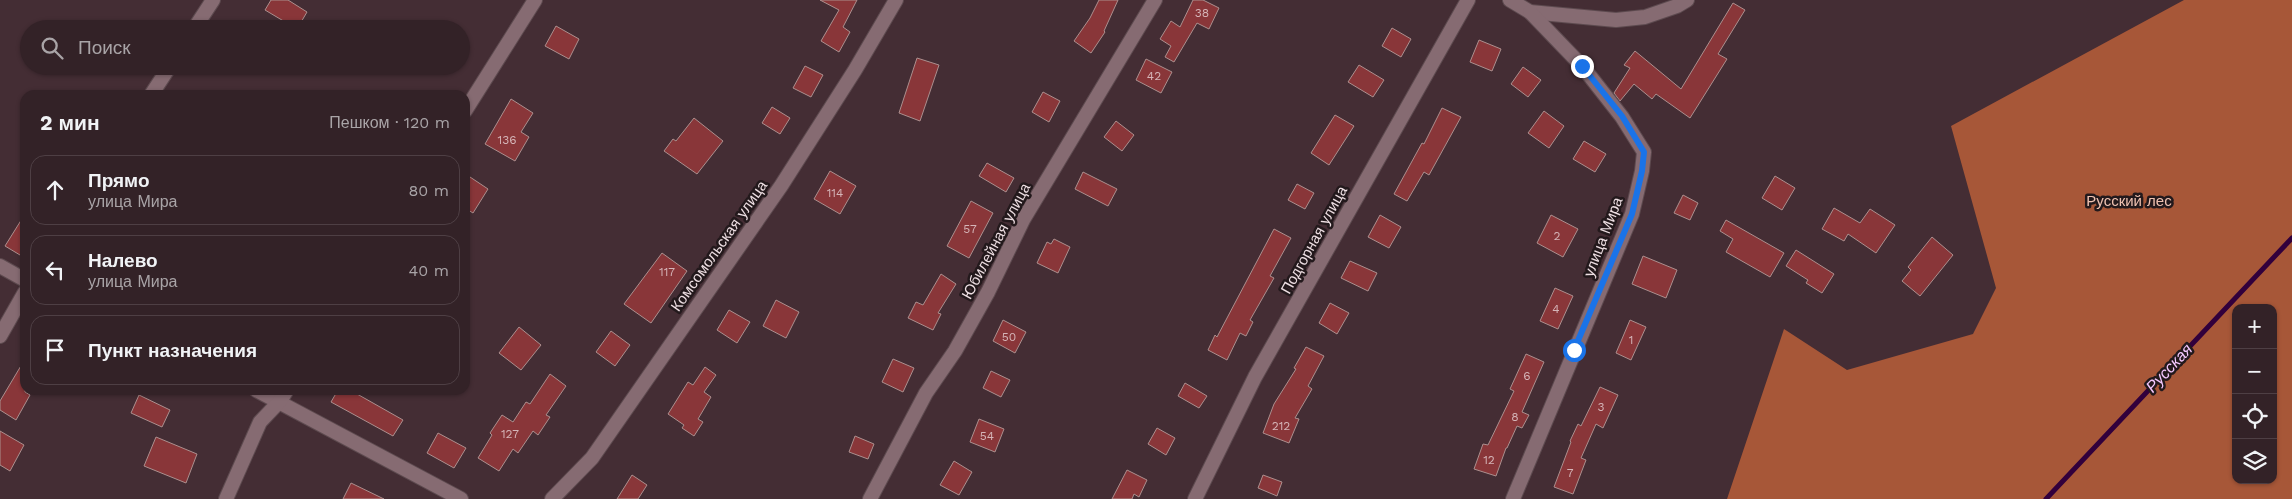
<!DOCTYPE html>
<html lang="ru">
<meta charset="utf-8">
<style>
body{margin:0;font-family:"Work Sans",sans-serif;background:#3e2f33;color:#f1f3f6}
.controls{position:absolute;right:15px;bottom:15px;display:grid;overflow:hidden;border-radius:10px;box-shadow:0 1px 4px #0004}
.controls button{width:45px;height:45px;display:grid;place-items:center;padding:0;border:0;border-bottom:1px solid #4e3f44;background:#332227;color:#f1f3f6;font:25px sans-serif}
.stop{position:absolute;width:15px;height:15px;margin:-11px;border:4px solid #1a73e8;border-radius:50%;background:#fff}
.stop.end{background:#1a73e8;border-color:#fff;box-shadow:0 1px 5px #0008}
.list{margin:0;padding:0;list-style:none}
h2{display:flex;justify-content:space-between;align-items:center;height:65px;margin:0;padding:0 20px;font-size:21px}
h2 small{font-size:16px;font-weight:400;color:#a9a4a7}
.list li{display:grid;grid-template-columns:32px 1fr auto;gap:15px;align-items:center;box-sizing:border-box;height:70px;margin:0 10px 10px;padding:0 10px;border:1px solid #4e3f44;border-radius:15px}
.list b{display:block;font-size:19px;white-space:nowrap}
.list p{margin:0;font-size:16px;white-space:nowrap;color:#a9a4a7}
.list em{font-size:16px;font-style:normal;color:#a9a4a7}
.icon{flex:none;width:28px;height:28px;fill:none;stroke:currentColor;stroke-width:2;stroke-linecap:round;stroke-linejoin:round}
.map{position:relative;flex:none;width:2292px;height:499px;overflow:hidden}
.search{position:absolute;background:#332227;box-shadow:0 1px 4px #0004;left:20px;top:20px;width:450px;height:55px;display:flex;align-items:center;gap:12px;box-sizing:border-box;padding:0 18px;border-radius:28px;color:#a9a4a7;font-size:19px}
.panel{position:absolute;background:#332227;box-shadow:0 1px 4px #0004;left:20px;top:90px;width:450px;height:305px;border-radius:15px}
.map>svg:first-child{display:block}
</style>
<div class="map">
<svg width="2292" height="499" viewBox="0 0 2292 499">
<rect width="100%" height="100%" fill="#442d34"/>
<path fill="#a75738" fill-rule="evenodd" d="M2184 0H2292V499H1727L1784 329 1847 370 1973 334 1996 288 1951 126ZM2236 308H2273V480H2236Z"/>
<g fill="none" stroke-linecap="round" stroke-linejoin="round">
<polyline stroke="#32003c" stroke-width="5" points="2046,499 2292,238"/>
</g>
<g fill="#893639" stroke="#ac8f8e">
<polygon points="271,0 288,0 307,12 297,29 265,10"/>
<polygon points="820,0 857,0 843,27 850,32 839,52 821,41 839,10"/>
<polygon points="1099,0 1118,0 1104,31 1105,32 1091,53 1074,41 1090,18"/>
<polygon points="1193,0 1203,0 1219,8 1209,29 1197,23 1174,62 1165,57 1171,46 1160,39 1171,21 1180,27"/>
<polygon points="1733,3 1745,10 1718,54 1727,59 1690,118 1656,94 1652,99 1634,84 1620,101 1614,93 1630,68 1624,65 1635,51 1681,89"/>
<polygon points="556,26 579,39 569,59 545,46"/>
<polygon points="1392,28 1411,39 1401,57 1382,46"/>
<polygon points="1479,40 1501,49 1492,71 1470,62"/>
<polygon points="917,58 939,65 920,121 899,113"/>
<polygon points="1146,59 1172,72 1161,93 1136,80"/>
<polygon points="1359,65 1384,80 1373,97 1348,82"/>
<polygon points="805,66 823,75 811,97 793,88"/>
<polygon points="1523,67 1541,80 1528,97 1511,84"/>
<polygon points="1043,92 1060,101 1049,122 1032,112"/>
<polygon points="511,99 533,113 521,132 529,137 515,161 485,144"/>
<polygon points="772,107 790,118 780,134 762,123"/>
<polygon points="1442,108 1461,117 1429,175 1424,172 1407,201 1394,194 1422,143 1424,144"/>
<polygon points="1544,111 1564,126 1549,148 1528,133"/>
<polygon points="1335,115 1354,126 1329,165 1311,153"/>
<polygon points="694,118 723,141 697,174 664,151 673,139 676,141"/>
<polygon points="1116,121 1134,135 1122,151 1104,137"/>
<polygon points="1584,141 1606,154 1595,172 1573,159"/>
<polygon points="987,163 1014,178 1006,192 979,176"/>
<polygon points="830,171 856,186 840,214 814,199"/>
<polygon points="1083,172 1117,189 1108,206 1075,189"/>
<polygon points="1775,176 1795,188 1782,210 1762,198"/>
<polygon points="470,177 488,189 473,213 465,208 465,186"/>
<polygon points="1297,184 1314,193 1305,209 1288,200"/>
<polygon points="1683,195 1698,203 1690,220 1674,213"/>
<polygon points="971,201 993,213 969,258 947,246"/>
<polygon points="1834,208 1860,223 1870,209 1895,225 1876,253 1848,234 1844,241 1822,229"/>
<polygon points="25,214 25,258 5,246"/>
<polygon points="1380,215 1401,227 1389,248 1368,237"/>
<polygon points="1551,215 1578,229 1563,257 1537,243"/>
<polygon points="1726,220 1784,253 1770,277 1726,252 1733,239 1720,231"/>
<polygon points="1274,229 1291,238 1270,276 1274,278 1250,320 1253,322 1246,336 1240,333 1227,360 1208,350 1215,335 1217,337"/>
<polygon points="1932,237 1953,255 1920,296 1902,281 1911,270 1908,267"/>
<polygon points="1054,239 1070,247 1058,273 1037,263 1047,242 1051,244"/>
<polygon points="1796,250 1834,274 1822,293 1806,283 1808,280 1786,266"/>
<polygon points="662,253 687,271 651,323 624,304"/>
<polygon points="1643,256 1677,270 1666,298 1632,284"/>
<polygon points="1350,261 1377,273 1368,291 1341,278"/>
<polygon points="941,274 956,284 938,313 941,314 933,330 908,318 916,302 923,305"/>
<polygon points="1555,288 1573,296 1558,329 1540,321"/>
<polygon points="776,300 799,312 786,338 763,326"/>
<polygon points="1330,303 1349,313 1337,334 1319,323"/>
<polygon points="729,310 750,322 737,343 717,330"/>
<polygon points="1003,320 1026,332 1015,353 993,341"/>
<polygon points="1630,320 1646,327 1631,360 1616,353"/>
<polygon points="519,327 541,345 521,370 499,353"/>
<polygon points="611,331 630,345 615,366 596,352"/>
<polygon points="1306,347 1324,356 1308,386 1312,389 1295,418 1299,419 1289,443 1263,433 1274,404 1296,369 1294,368"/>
<polygon points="1526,354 1544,362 1522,412 1529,415 1522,428 1517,426 1507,448 1506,448 1496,476 1474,469 1483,444 1488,445 1514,391 1510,389"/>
<polygon points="25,359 25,392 30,395 16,420 0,410 0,401"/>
<polygon points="893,359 914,368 903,392 882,382"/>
<polygon points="705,367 716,375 704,392 711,397 698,419 703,422 694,436 682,428 684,425 668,414 688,382 693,385"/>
<polygon points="991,371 1010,380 1001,397 983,388"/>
<polygon points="550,374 566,386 546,415 550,417 538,435 533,431 518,453 513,449 499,471 478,458 492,435 490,433 502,415 513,422 526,402 530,404"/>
<polygon points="1185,383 1207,396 1199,408 1178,396"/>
<polygon points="1600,387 1618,395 1603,428 1596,424 1581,458 1586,460 1573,494 1554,487 1571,442 1570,441 1578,424 1581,426"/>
<polygon points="338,390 350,390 403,420 393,436 331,402"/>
<polygon points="139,395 170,410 162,427 131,413"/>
<polygon points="979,419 1004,429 995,452 970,442"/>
<polygon points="1157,428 1175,438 1166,455 1148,444"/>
<polygon points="0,431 24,445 10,471 0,465"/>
<polygon points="438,433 466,448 454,468 427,453"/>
<polygon points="855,436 874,444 868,459 849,452"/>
<polygon points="156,437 197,454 186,483 144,466"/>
<polygon points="954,461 972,472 959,495 940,485"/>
<polygon points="1127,470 1147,480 1139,497 1134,494 1132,499 1112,499"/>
<polygon points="632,475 647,485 638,499 617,499"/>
<polygon points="1263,475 1282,482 1277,496 1258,488"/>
<polygon points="351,483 384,499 343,499"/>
</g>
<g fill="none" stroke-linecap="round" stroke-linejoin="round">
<g stroke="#5d4a4f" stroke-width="16">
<g id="minor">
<polyline points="1510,0 1530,12 1616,20 1645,17 1677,6 1687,0"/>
<polyline points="194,29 213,0"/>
<polyline points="151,95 170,66"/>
<polyline points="465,111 535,0"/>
<polyline points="0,266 25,280"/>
<polyline points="0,336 25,292"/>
<polyline points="256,390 461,499"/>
<polyline points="226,499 260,422 280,401 287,390"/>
<polyline points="552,499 592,458 781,186 855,70 896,0"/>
<polyline points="870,499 926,393 955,351 988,292 1023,220 1155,0"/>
<polyline points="1195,499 1255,377 1468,0"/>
<polyline points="1513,499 1632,214 1642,171 1644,152 1622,117 1582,66 1530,12"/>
</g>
</g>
<use href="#minor" stroke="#866b72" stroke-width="14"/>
</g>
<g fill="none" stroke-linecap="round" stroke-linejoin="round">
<polyline stroke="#1a73e8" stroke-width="6" points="1574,350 1632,214 1642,171 1644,152 1622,116 1582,66"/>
</g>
<g text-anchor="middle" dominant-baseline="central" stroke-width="5" stroke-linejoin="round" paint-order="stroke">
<g font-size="12" fill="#d5b5b8">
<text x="1202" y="13">38</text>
<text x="1154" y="76">42</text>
<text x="507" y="140">136</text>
<text x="835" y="193">114</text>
<text x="970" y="229">57</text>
<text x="1557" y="236">2</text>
<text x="667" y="272">117</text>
<text x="1556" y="309">4</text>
<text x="1009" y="337">50</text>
<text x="1631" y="340">1</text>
<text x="1527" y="376">6</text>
<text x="1601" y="407">3</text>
<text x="1515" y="417">8</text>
<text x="1281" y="426">212</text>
<text x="510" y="434">127</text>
<text x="987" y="436">54</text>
<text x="1489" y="460">12</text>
<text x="1570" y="473">7</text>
</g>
<g font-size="15" fill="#f0c2b1" stroke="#23191c">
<text x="2129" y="201">Русский лес</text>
</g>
<g font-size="15" fill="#eedfe3" stroke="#23191c">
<text transform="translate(1603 237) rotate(-69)">улица Мира</text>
<text transform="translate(1314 240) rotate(-61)">Подгорная улица</text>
<text transform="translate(996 241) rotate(-62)">Юбилейная улица</text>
<text transform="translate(719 246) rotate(-55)">Комсомольская улица</text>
</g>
<g font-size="16" font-style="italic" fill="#f4c8fe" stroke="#23191c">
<text transform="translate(2169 368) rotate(-47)">Русская</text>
</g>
</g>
</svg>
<div class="controls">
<button>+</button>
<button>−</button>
<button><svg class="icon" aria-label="locate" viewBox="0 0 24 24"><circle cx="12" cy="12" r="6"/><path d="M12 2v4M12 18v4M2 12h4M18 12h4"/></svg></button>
<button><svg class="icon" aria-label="layers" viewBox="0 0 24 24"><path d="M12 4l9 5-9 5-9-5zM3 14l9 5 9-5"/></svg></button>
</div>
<div class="stop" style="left:1574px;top:350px"></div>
<div class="stop end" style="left:1582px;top:66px"></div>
<div class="search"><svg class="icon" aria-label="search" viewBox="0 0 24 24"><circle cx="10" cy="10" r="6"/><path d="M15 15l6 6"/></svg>Поиск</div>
<section class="panel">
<h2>2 мин<small>Пешком · 120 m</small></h2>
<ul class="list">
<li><svg class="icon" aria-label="ahead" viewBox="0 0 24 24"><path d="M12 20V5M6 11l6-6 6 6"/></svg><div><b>Прямо</b><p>улица Мира</p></div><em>80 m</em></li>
<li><svg class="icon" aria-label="left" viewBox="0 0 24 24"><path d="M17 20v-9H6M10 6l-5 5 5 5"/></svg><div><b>Налево</b><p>улица Мира</p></div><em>40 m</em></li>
<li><svg class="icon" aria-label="arrive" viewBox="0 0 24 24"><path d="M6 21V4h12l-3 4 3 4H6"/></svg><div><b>Пункт назначения</b></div></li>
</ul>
</section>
</div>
